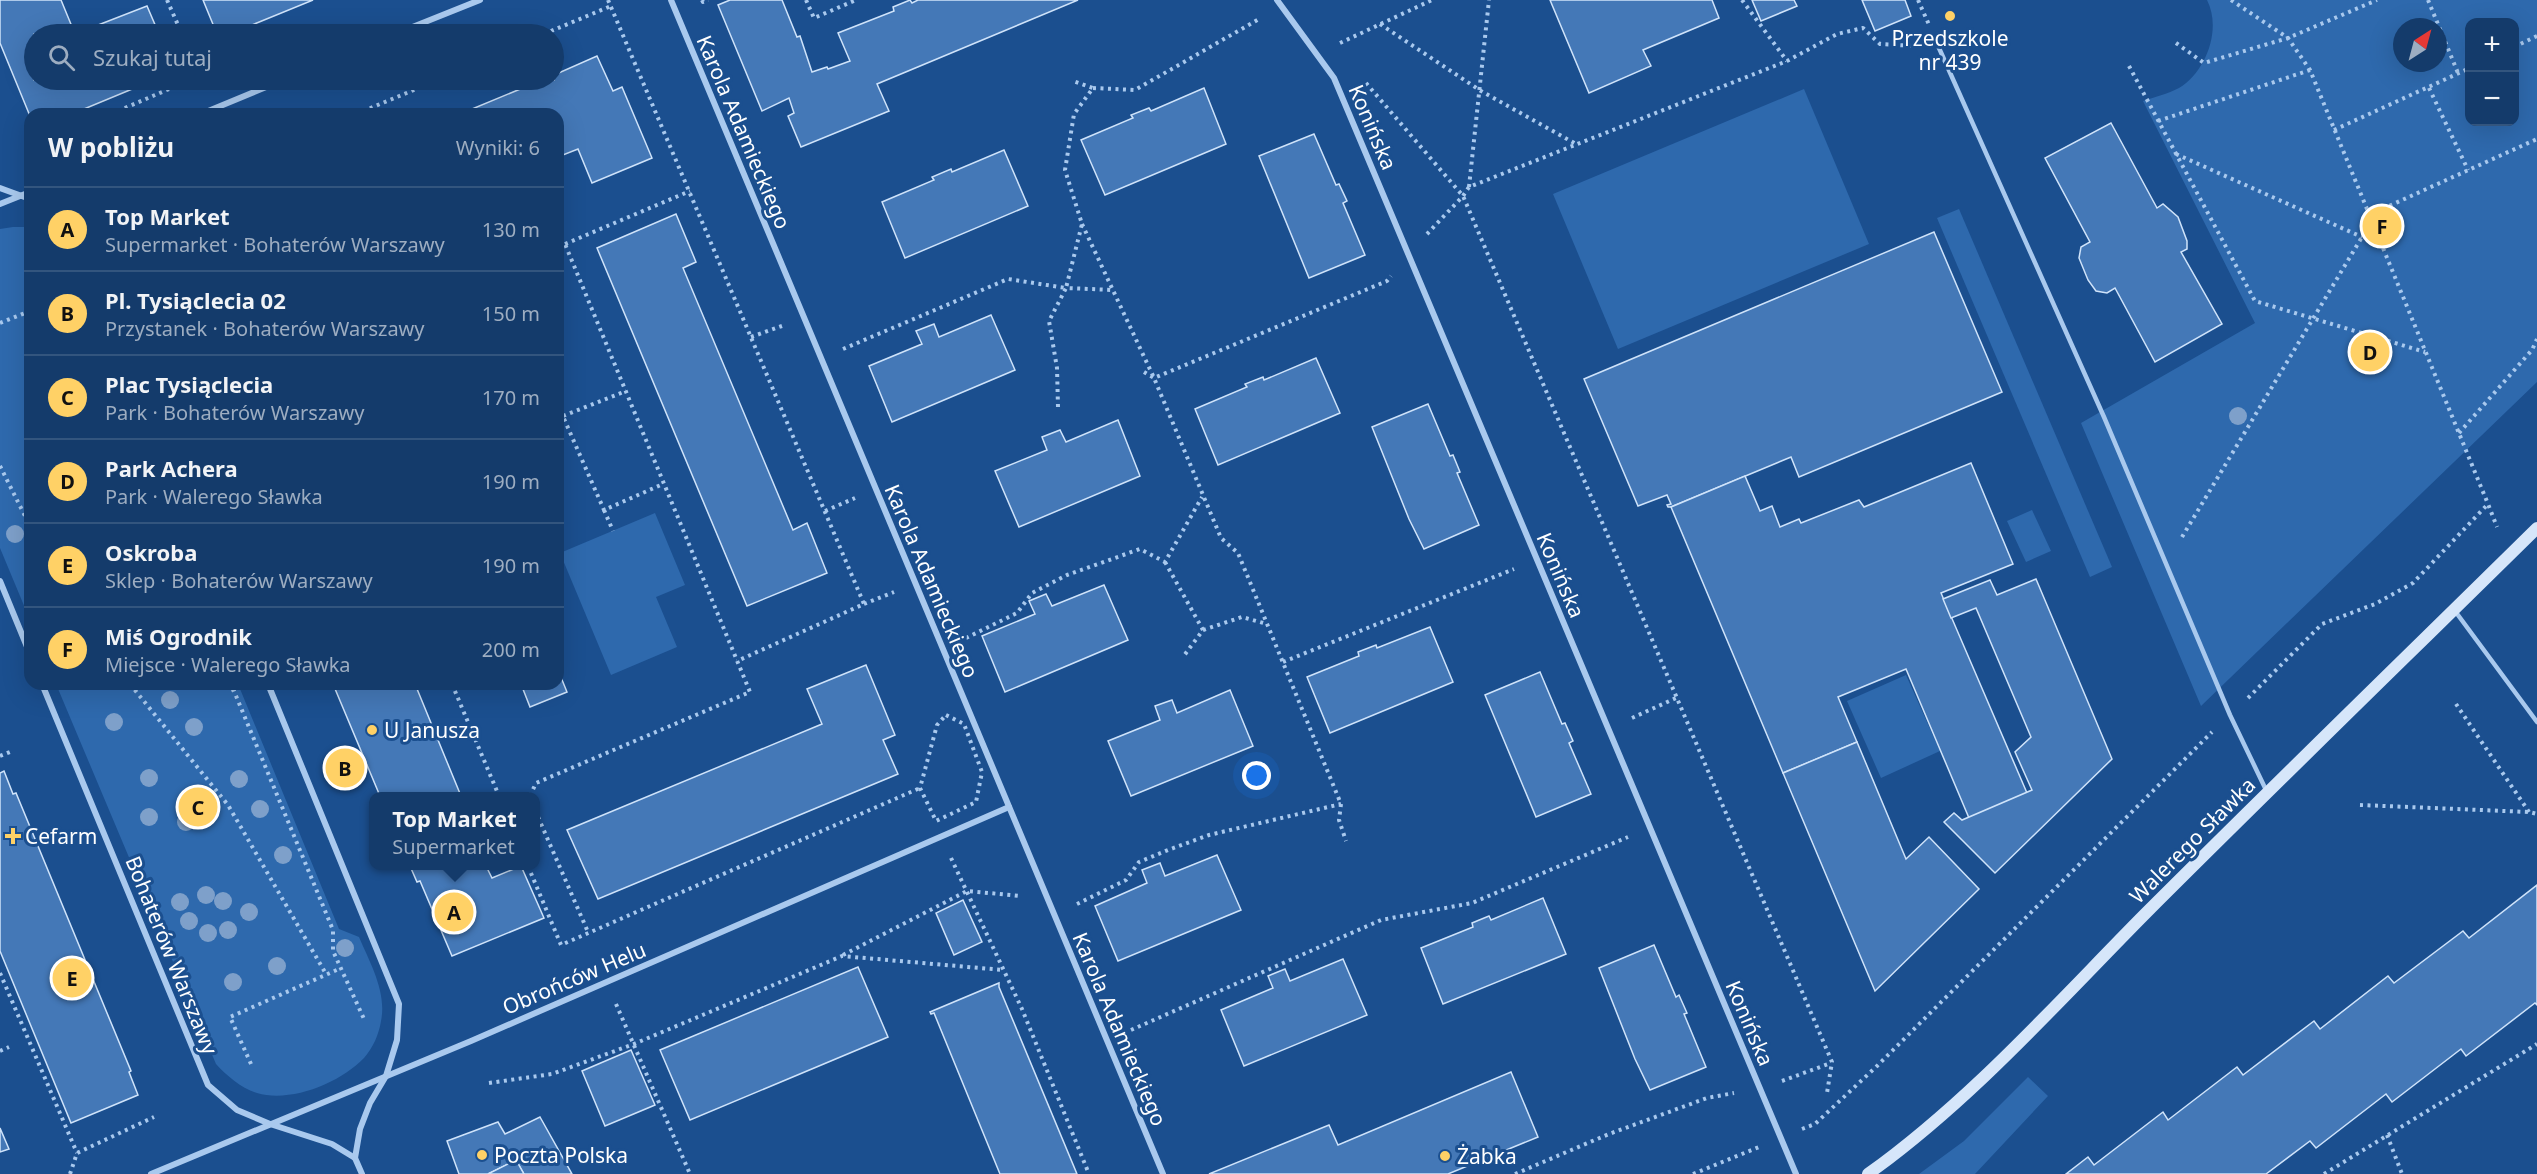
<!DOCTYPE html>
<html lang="pl">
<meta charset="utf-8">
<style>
body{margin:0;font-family:"Noto Sans",sans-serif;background:#214673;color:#f1f3f6}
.controls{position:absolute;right:18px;top:18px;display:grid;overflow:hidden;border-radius:12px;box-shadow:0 6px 24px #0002}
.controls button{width:54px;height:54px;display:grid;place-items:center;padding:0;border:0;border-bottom:2px solid #33557e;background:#143b6b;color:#f1f3f6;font:30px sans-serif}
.compass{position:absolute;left:2393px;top:18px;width:54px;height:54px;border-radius:50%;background:#143b6b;box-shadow:0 6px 24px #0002;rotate:36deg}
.you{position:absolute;left:1257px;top:776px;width:21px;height:21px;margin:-15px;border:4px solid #fff;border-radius:50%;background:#1a73e8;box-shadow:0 0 0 9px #1a73e833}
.badge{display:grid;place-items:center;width:39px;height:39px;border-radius:50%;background:#ffd166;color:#111;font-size:20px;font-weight:700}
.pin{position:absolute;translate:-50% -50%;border:3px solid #fff;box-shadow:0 2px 6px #0006}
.popup{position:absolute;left:369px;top:792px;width:171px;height:78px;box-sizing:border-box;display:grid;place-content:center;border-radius:12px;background:#143b6b;filter:drop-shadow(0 2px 4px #0005);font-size:20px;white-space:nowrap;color:#9dadc1}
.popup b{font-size:22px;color:#f1f3f6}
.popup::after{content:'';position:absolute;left:50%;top:100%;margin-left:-12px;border:12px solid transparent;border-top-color:#143b6b}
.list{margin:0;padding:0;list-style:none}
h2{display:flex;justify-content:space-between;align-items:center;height:78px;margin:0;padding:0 24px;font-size:26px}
h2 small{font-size:20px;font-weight:400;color:#9dadc1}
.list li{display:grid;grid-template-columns:39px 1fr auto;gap:18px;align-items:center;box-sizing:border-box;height:84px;padding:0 24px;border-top:2px solid #33557e}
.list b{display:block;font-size:22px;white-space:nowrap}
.list p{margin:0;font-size:20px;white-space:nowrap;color:#9dadc1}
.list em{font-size:20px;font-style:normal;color:#9dadc1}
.icon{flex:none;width:33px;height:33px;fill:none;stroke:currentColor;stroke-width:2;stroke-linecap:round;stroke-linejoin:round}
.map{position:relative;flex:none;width:2537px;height:1174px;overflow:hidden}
.search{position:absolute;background:#143b6b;box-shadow:0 6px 24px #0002;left:24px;top:24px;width:540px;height:66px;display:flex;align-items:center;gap:15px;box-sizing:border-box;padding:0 21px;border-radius:33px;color:#9dadc1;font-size:22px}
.panel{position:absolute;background:#143b6b;box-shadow:0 6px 24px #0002;left:24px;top:108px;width:540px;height:582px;border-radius:18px}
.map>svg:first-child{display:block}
</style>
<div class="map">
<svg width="2537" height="1174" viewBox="0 0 2537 1174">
<rect width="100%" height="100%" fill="#1b4f8f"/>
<g fill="#2e69ad" fill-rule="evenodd">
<path d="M2207 0H2537V382L2201 706 2081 423 2255 323 2143 101C2154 97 2168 94 2179 88 2206 72 2222 29 2207 0ZM2470 22H2514V122H2470ZM2402 27H2438V63H2402Z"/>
<polygon points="1804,89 1869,244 1618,349 1553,194"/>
<polygon points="1959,209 2112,567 2090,577 1937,218"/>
<polygon points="13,227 30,227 30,620 0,548 0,229"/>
<polygon points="2032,510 2051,551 2026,562 2007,521"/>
<polygon points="655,513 685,585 656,597 677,647 611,675 560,553"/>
<polygon points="1906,675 1940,751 1881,778 1847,701"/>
<path d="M56 684H238L339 929 359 937C370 963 387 992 381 1021 379 1034 373 1048 364 1058 340 1083 291 1103 257 1093 241 1088 227 1076 216 1064Z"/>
<polygon points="2028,1077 2048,1096 1975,1174 1919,1174 1964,1141"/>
</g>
<g fill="#4478b7" stroke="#cfe3fa" stroke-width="1.5">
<polygon points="0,0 61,0 75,34 147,6 159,34 34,34 34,80 154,80 72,114 30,116 0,43"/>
<polygon points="203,0 313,0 230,34 217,34"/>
<polygon points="730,0 782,0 797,37 800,36 812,72 827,67 828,69 850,61 838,33 894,11 893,7 910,0 912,3 918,0 1078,0 877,84 889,111 801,147 788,116 794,113 789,98 762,111 718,5"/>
<polygon points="1550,0 1712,0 1719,18 1643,50 1651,66 1589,93"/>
<polygon points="1752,0 1794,0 1797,6 1761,21"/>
<polygon points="1862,0 1905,0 1911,16 1875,31"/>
<polygon points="597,56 613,91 622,87 652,158 592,183 578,149 558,157 558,114 460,114 542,80 554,80 554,75"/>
<polygon points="1204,88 1226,144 1105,195 1081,140 1133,118 1131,115 1149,108 1151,111"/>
<polygon points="2111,123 2157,208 2163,204 2178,217 2187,241 2187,249 2181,252 2222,324 2155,362 2115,288 2107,293 2096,291 2088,280 2079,258 2081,247 2090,242 2045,158"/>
<polygon points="1314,134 1336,185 1339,184 1347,201 1343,203 1365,255 1309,278 1259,156"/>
<polygon points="1004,150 1028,206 905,258 882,202 934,180 932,177 951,169 952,172"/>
<polygon points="676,214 696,262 683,268 793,530 807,523 827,573 747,606 597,248"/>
<polygon points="1934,232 2002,392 1799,477 1791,457 1671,507 1668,507 1667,505 1671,504 1667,495 1638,506 1584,379"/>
<polygon points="991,315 1015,370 892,422 869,366 922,344 916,331 934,324 939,337"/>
<polygon points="1316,358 1340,413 1218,465 1195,409 1247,387 1245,384 1263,377 1264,380"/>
<polygon points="1428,404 1450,456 1453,455 1460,472 1457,473 1479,525 1424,549 1409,519 1372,427"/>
<polygon points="1118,420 1140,476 1019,527 995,471 1047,450 1042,437 1060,430 1066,442"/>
<polygon points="1971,463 2013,564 1941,593 2027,793 1969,818 1906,669 1838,697 1857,742 1783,773 1671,507 1745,476 1760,511 1772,506 1780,527 1799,519 1801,523 1859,500 1864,507"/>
<polygon points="2036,579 2112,759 1995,873 1944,822 1954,813 1962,820 2032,790 2015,752 2031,737 1976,608 1951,618 1943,599 1990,580 1997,595"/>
<polygon points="1104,585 1128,640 1005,692 982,636 1035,614 1029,601 1046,594 1052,606"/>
<polygon points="1430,627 1453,682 1330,733 1307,677 1359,656 1358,652 1376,645 1377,648"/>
<polygon points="866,665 895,735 883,740 898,774 598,899 567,830 822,724 807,689"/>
<polygon points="558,670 567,692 530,707 521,684 558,684"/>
<polygon points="1540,672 1562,724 1565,723 1573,741 1569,743 1591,794 1536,817 1485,695"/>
<polygon points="333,684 415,684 461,796 380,796"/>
<polygon points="1230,690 1253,746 1131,796 1108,741 1160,720 1155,706 1172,700 1177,713"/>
<polygon points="1857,742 1906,859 1929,837 1979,889 1875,991 1783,773"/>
<polygon points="4,771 13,794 16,793 131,1071 129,1072 138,1095 71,1123 0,951 0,773"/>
<polygon points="1217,855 1241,910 1118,961 1095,906 1147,883 1142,870 1160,863 1165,876"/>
<polygon points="410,866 486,866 492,878 521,866 544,918 452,956 420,881 417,882"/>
<polygon points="2537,885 2537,1005 2535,1003 2466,1056 2461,1049 2392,1102 2386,1094 2316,1148 2310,1141 2266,1174 2066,1174 2088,1157 2094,1165 2163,1112 2168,1120 2237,1067 2243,1075 2314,1021 2320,1029 2388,976 2394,983 2463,931 2469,938"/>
<polygon points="1543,898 1566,954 1443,1004 1421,948 1473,927 1472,923 1489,916 1491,920"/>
<polygon points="963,900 982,942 954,955 936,913"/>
<polygon points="1654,945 1676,997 1679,995 1687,1013 1684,1014 1706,1067 1650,1090 1635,1059 1599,968"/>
<polygon points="1343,959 1367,1015 1244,1066 1221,1010 1273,988 1268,976 1285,969 1290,981"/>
<polygon points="858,967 888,1037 690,1120 660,1050"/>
<polygon points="999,983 999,987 1077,1174 1000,1174 934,1013 931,1014 930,1012"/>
<polygon points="631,1050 655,1105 605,1126 582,1071"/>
<polygon points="1511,1072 1538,1137 1448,1174 1209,1174 1329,1125 1338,1145"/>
<polygon points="540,1117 572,1174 524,1174 516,1160 488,1174 459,1174 447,1141 498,1122 505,1134"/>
<polygon points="0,1128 9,1149 0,1152"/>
<polygon points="516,1160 524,1174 488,1174"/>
</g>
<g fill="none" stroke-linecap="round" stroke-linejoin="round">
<g stroke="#a9c9ee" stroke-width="4" stroke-dasharray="3 4.5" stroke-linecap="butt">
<polyline points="167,0 182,34"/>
<polyline points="608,0 864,604 737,661"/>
<polyline points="702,0 703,2 708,0"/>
<polyline points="806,0 814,18 856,0"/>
<polyline points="1742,0 1787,61"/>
<polyline points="1918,0 1930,27"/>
<polyline points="2231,0 2288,38 2310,70 2488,504"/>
<polyline points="2428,0 2458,73"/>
<polyline points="1380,24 1481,91 1576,144"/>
<polyline points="544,34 611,6"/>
<polyline points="1340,43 1432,0"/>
<polyline points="2176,43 2204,63 2288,38 2377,0"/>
<polyline points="2514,47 2537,36"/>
<polyline points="2129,66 2255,301 2425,352"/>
<polyline points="1366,83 1463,196 1832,1062 1827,1093"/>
<polyline points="1093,88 1135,90 1259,19"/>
<polyline points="2429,88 2468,170"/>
<polyline points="111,114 190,80"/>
<polyline points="356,114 438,80"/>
<polyline points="2158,121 2310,70"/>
<polyline points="2334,130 2470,68"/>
<polyline points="2176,154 2362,237"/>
<polyline points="1469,187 1489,0"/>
<polyline points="2369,215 2537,139"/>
<polyline points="1082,224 1154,378 1221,538 1238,553 1341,804 1339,820 1346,841"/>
<polyline points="1427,234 1463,196 1469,187 1787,61 1837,34 1863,28 1880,44 1916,46"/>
<polyline points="565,244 690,191"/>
<polyline points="0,323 30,311"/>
<polyline points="751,337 782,326"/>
<polyline points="843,349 1008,279 1066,288 1082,224 1065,170 1074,114 1093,88 1073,81"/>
<polyline points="1144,372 1154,378 1387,281 1391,276"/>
<polyline points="558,405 604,510 663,484"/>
<polyline points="1058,407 1057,368 1049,321 1066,288 1113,290"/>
<polyline points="563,416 626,391"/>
<polyline points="2459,433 2532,350 2537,339"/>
<polyline points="0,466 30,526"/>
<polyline points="604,510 613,531"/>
<polyline points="825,511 855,498"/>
<polyline points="2182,537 2362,237 2376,231"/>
<polyline points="1165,562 1203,630 1183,657"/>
<polyline points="864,604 894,592"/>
<polyline points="1203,630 1242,617 1267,624"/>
<polyline points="966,638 1017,613 1032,593 1067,575 1140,549 1165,562 1202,497"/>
<polyline points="1283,662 1514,569"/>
<polyline points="130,684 228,805 326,974"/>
<polyline points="227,684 234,691 333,930 333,951 364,1019"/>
<polyline points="452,684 499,796"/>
<polyline points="2248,698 2322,624 2375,604 2413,583 2488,504 2497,527"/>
<polyline points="2456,704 2529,812"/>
<polygon points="946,715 964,724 982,772 976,802 936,821 920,788 937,725"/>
<polyline points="1632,718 1676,698"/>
<polyline points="0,756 10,752"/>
<polyline points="530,796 536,783 750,692 565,244 558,247"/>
<polyline points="2360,805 2529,812 2537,814"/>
<polyline points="535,810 588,932"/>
<polyline points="951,858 1022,1009 1089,1174"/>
<polyline points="528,866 561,945 920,788"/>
<polyline points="1077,904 1126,880 1139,862 1168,850 1209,835 1341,804"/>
<polyline points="843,955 967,891 1021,896"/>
<polyline points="0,973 77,1153"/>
<polyline points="616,1004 690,1174"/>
<polyline points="1131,1030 1381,920 1472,903 1628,837"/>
<polyline points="0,1051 9,1047"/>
<polyline points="251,1064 230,1017 339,969"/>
<polyline points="1782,1081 1831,1063"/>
<polyline points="489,1083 552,1074 634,1044 842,956 1003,970"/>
<polyline points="1802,1129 1815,1124 1877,1066 2212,732"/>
<polyline points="2387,1135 2402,1174"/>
<polyline points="70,1174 77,1153 154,1117"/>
<polyline points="1515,1174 1609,1134 1707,1098 1734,1093"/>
<polyline points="1693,1174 1759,1147"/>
<polyline points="2324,1174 2537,1044"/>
</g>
<g stroke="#a9c9ee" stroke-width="4.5">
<polyline points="1939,48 2104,417 2230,715 2267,792"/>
<polyline points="2455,611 2537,722"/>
</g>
<g stroke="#a9c9ee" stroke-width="6">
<polyline points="671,0 1163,1174"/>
<polyline points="1277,0 1334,78 1796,1174"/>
<polyline points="395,34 480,0"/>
<polyline points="201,114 283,80"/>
<polyline points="0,188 30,199"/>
<polyline points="0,204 30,192"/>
<polyline points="0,581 30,654"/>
<polyline points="42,684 208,1085 237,1110 270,1124 332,1144 355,1158"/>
<polyline points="268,684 399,1004 397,1040 386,1076 370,1103 360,1129 355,1158 362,1174"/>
<polyline points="151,1174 471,1041 1009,807"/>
</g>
<path stroke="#d6e6fa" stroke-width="12" d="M1868 1174C1970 1101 2056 1004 2144 915 2274 785 2406 657 2537 528"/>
</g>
<g fill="#7ea0ca">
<circle cx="2238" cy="416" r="9"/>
<circle cx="15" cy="534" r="9"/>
<circle cx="170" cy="700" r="9"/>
<circle cx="114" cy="722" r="9"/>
<circle cx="194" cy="727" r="9"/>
<circle cx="149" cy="778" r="9"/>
<circle cx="239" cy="779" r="9"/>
<circle cx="260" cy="809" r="9"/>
<circle cx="149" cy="817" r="9"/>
<circle cx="186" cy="822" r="9"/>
<circle cx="283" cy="855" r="9"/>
<circle cx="206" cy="895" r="9"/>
<circle cx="223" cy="901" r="9"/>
<circle cx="180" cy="902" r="9"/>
<circle cx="249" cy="912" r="9"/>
<circle cx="189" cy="921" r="9"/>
<circle cx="228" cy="930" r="9"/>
<circle cx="208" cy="933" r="9"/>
<circle cx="345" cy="948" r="9"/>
<circle cx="277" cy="966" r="9"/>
<circle cx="233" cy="982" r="9"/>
</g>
<g fill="#ffd166" stroke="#1b4f8f" stroke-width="2">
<circle cx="1950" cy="16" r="6"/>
<circle cx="372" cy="730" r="6"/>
<path d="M10 827h6v6h6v6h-6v6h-6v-6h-6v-6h6z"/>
<circle cx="482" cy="1155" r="6"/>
<circle cx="1445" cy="1156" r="6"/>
</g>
<g text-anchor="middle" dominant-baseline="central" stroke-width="6" stroke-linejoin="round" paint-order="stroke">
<g font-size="21" fill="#fff" stroke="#1b4f8f" text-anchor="start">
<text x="1950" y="38" text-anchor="middle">Przedszkole<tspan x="1950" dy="24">nr 439</tspan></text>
<text x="384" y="730">U Janusza</text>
<text x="25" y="836">Cefarm</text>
<text x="494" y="1155">Poczta Polska</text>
<text x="1457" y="1156">Żabka</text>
</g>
<g font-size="21" fill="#fff" stroke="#1b4f8f">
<text transform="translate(1373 127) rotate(67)">Konińska</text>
<text transform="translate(744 132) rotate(67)">Karola Adamieckiego</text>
<text transform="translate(1561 575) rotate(67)">Konińska</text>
<text transform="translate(932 581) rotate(67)">Karola Adamieckiego</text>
<text transform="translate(2192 840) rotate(-45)">Walerego Sławka</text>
<text transform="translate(172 955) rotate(68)">Bohaterów Warszawy</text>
<text transform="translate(574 978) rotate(-23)">Obrońców Helu</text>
<text transform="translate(1750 1023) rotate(67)">Konińska</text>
<text transform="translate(1120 1029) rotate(67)">Karola Adamieckiego</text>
</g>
</g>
</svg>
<div class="controls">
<button>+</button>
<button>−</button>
</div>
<svg class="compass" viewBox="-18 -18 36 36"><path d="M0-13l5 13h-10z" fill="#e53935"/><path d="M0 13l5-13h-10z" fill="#9dadc1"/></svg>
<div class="you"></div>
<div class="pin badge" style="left:454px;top:912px">A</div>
<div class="popup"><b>Top Market</b>Supermarket</div>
<div class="pin badge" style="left:345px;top:768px">B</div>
<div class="pin badge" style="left:198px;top:807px">C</div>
<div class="pin badge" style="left:2370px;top:352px">D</div>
<div class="pin badge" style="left:72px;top:978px">E</div>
<div class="pin badge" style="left:2382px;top:226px">F</div>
<div class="search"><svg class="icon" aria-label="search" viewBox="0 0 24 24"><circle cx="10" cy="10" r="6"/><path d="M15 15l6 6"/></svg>Szukaj tutaj</div>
<section class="panel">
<h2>W pobliżu<small>Wyniki: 6</small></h2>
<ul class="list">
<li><span class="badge">A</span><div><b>Top Market</b><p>Supermarket · Bohaterów Warszawy</p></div><em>130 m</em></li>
<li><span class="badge">B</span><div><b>Pl. Tysiąclecia 02</b><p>Przystanek · Bohaterów Warszawy</p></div><em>150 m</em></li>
<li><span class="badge">C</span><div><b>Plac Tysiąclecia</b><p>Park · Bohaterów Warszawy</p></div><em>170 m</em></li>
<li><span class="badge">D</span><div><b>Park Achera</b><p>Park · Walerego Sławka</p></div><em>190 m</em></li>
<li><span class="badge">E</span><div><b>Oskroba</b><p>Sklep · Bohaterów Warszawy</p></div><em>190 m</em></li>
<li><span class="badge">F</span><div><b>Miś Ogrodnik</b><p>Miejsce · Walerego Sławka</p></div><em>200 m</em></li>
</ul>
</section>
</div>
